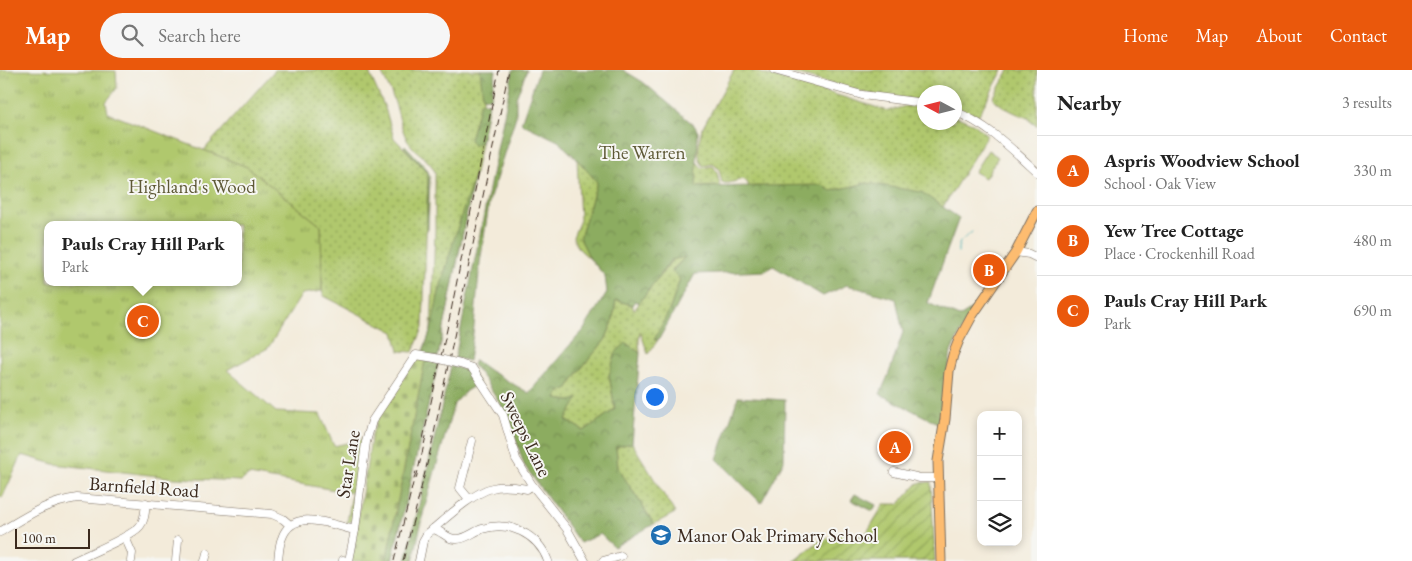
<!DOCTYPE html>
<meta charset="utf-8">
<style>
body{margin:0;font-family:"EB Garamond",serif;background:#f6f6f6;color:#222}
.controls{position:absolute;right:15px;bottom:15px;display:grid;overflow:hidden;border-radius:10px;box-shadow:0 2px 8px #0003}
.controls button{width:45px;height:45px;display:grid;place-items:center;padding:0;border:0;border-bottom:1px solid #e0e0e0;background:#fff;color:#222;font:25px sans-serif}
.compass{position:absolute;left:917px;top:15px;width:45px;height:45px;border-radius:50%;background:#fff;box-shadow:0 2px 8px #0003;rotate:277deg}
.scale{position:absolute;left:15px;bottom:12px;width:75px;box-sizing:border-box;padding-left:5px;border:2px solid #3b2a1e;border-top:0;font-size:14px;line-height:18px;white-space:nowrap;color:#3b2a1e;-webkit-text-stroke:4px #f6f6f2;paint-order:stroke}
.you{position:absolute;left:654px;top:326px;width:18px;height:18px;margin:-12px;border:4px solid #fff;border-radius:50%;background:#1a73e8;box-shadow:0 0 0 8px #1a73e833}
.badge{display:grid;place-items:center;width:32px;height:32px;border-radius:50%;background:#ea580c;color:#fff;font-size:16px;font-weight:700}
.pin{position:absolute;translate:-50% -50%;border:2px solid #fff;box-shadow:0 1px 5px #0006}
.popup{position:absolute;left:44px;top:151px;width:198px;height:65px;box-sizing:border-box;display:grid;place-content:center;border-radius:10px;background:#fff;filter:drop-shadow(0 1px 4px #0005);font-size:16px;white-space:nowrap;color:#767676}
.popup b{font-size:19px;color:#222}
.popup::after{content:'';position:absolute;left:50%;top:100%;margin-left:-10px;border:10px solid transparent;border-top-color:#fff}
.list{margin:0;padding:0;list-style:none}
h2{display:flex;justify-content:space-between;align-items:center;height:65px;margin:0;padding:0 20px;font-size:21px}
h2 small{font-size:16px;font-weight:400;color:#767676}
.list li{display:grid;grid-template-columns:32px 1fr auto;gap:15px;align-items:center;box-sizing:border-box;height:70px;padding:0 20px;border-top:1px solid #e0e0e0}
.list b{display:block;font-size:19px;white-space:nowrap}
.list p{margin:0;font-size:16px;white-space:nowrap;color:#767676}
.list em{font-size:16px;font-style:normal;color:#767676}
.icon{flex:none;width:28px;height:28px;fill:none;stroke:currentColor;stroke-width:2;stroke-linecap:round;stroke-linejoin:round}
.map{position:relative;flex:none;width:1037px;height:491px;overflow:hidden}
header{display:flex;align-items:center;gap:30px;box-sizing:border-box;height:70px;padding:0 25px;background:#ea580c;color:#fff}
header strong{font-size:24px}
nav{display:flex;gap:28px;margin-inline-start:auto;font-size:18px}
.search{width:350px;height:45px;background:#f6f6f6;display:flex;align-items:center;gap:12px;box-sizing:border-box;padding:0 18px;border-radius:28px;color:#767676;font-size:19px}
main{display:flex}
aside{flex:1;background:#fff}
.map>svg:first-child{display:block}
</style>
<header>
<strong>Map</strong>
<div class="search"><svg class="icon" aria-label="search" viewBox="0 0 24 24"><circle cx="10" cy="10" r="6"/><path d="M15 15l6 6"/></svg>Search here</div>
<nav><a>Home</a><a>Map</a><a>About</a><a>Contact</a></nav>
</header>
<main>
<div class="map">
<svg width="1037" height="491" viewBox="0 0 1037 491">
<defs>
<pattern id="grass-dots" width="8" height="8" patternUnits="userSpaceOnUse" patternTransform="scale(1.25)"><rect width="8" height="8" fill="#b0c86d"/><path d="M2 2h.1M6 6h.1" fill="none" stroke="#90a359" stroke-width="1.8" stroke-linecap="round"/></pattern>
<pattern id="forest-crowns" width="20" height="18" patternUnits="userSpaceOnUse" patternTransform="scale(1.25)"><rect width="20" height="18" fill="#8cac60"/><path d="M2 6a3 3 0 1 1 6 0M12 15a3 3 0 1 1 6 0" fill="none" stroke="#748c4f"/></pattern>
<pattern id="cemetery-stones" width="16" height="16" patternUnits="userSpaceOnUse" patternTransform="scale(1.25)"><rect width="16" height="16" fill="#b0c86d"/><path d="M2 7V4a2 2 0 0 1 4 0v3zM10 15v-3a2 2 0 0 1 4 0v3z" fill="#90a359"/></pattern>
<pattern id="park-tufts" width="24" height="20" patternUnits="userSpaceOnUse" patternTransform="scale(1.25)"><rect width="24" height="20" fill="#b0c86d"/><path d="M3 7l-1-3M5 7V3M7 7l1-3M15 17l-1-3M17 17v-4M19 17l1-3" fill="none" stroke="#90a359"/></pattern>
<pattern id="garden-furrows" width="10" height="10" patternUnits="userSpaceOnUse" patternTransform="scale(1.25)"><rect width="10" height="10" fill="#b0c86d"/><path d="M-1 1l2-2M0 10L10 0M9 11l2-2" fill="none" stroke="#90a359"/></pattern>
</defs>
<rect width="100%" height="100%" fill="#f6f6f2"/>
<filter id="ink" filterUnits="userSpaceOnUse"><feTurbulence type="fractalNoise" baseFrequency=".02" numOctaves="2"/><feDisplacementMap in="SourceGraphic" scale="10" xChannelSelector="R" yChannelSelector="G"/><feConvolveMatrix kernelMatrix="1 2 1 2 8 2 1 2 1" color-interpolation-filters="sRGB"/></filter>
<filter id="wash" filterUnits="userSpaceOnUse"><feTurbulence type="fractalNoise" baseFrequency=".0096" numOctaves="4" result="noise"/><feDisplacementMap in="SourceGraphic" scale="20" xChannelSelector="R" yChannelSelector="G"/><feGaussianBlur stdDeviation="1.12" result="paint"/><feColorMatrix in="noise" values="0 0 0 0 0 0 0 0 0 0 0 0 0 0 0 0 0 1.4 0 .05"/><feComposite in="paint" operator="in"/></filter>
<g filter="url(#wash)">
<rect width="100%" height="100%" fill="#f3ebda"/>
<g fill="url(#grass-dots)" stroke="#767946">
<polygon points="275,0 368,0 385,38 394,68 426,101 428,109 423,258 413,282 399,281 394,262 324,226 322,221 321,156 247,97 204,80"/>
<path d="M380 0H480L484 21 483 32 489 33 438 287 422 284 431 260 435 161V102C430 89 414 82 407 70 400 56 398 39 392 25 389 17 384 8 380 0Z"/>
<path d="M734 0H750L827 22 888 41 906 36 924 39V52H954L955 46 974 54 987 65 943 137 867 113 831 121 750 119 747 112 743 109 729 113H722L719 99 713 94 703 96C696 85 699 71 702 59Z"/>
<polygon points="780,0 1003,0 977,48 955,39 954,22 924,22 924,31 870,24"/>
<path d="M1009 0H1037V56L1030 51V49C1018 44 1003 39 993 28Z"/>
<polygon points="577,89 597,112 581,167 590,189 577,177 573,167 580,150"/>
<polygon points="697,92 702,98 713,96 717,102 720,116 695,117"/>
<polygon points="686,186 672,200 680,209 670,239 655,270 658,270 648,284 640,261 639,272 640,283 626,273 609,305 615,339 584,361 566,350 570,331 556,329 560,321 567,319 579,301 605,270 612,254 616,230 632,235 634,240 672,190"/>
<polygon points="632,373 675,443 654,454 618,398 616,376"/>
</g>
<g fill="url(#forest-crowns)" stroke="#646b3f">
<polygon points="480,0 496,0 491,28 483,27"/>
<polygon points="513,0 527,0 516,28 516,46 490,128 480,193 474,257 469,291 455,288"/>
<polygon points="539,0 623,0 643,12 694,55 698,62 696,117 823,115 831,121 867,113 921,122 959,148 928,233 959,247 972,239 951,282 941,355 880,324 888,306 903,262 896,229 847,215 823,226 773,196 765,201 695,204 659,269 654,270 670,239 680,209 672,201 685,187 671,190 639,233 635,231 632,235 616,230 612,254 605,270 579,301 567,319 560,321 556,329 570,331 578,329 566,350 584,361 615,339 609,305 616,282 626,273 640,283 632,373 616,377 618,398 654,454 614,477 600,464 580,473 524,395 509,348 484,309 473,295 475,290 490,301 529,323 569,276 583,261 607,222 605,206 590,189 580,168 597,112 577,89 558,71 521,53"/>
<polygon points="483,32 489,33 481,72 473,76 470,69 480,33"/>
<polygon points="405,75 427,99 430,107 428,160 426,160 428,109 426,101 404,77"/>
<polygon points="475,103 438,287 422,284 431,260 439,222 454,169"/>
<polygon points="425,290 438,294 392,491 386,491"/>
<polygon points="451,296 470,301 479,313 466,321 454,334 424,440 413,491 406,491"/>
<polygon points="738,327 785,330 784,391 761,433 717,389"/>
<polygon points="855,424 876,435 873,441 851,430"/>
</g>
<polygon fill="url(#cemetery-stones)" stroke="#767946" points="416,288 425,290 386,491 351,491 372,364 377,350"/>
<g fill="url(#park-tufts)" stroke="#767946" fill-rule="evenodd">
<path d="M0 0 116 1 117 18 106 32 108 43 247 97 321 156 322 221 302 224 268 278 227 300 276 342 320 344 334 376 364 369 353 451 347 453 352 423 249 405 241 411 175 408 54 394 22 385 2 428 0 427ZM48 155H238V212H48Z"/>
<polygon points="895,366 905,370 897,388 887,383"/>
</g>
<polygon fill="url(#garden-furrows)" stroke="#767946" points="931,412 935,491 794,491 818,472 847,461 864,467 884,434 899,434 918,413"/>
<polygon fill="#b0c86d" stroke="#767946" points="988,80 998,87 985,108 974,102"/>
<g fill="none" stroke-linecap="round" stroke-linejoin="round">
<g stroke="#3badb3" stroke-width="1">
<polyline points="961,171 972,162"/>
<polyline points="958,182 958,178 960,172"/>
</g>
</g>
</g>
<g filter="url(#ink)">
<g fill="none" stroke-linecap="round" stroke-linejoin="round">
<g stroke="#7b6e60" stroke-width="9">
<g id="minor">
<polyline points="774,0 862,25 924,33"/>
<path d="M954 41C987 54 1012 79 1037 102"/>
<polyline points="1016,182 1029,184 1037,188"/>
<polyline points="460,294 472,298 503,345 516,389 532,415 567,459 585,491"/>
<polyline points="894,402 920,408 938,408"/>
<polyline points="469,429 460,418 472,371"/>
<path d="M433 459C443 461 447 470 457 469 466 469 473 462 482 459 509 450 538 464 548 491"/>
<path d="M0 462C27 446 45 433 77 428L272 444 283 449 290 455"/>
<polyline points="125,467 132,483 131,491"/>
<path d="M74 491C88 484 131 467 140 456 145 450 145 441 146 433"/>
<polyline points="176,491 178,470"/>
<polyline points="205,491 207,483"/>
<path d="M278 491C279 483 279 475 282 468 293 437 332 455 355 460"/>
<polyline points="343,491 343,490"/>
<polyline points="349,491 355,460 366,372 372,351 416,285 435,288"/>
<path d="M419 491 423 471 427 464C443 451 472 423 492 418 503 415 516 417 527 419L532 415"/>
<polyline points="603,491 621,486"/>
</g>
</g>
<g stroke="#7b6e60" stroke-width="11">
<polyline id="major" points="941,491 938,391 945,349 949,301 953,285 959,270 972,246 1016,182 1037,141"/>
</g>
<use href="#minor" stroke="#fff" stroke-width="8"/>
<use href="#major" stroke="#fdbc70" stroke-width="9"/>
<g stroke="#3b2a1e" stroke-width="1" stroke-dasharray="8 4" stroke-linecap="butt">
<polyline points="423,369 451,241 499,0"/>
<polyline points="416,409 427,362"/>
<polyline points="394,491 416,401"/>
<polyline points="403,491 431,378 509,0"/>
</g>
<g stroke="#7b6e60" stroke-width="9" stroke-linecap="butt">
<polyline id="minor-bridge" points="435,288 460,294"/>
</g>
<use href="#minor-bridge" stroke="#fff" stroke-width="8"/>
</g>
</g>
<defs>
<g id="school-disc" transform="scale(1.125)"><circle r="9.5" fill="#1f6fb2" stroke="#f6f6f2"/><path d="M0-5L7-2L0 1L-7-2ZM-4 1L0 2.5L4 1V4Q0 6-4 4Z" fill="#fff"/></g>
</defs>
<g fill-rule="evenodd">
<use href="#school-disc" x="661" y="465"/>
</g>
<g text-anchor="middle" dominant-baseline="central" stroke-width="4" stroke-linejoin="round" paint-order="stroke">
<g font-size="19" fill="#5e5936" stroke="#f6f6f2">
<text x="642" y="82">The Warren</text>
<text x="192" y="116">Highland's Wood</text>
</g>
<g font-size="19" fill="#3b2a1e" stroke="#f6f6f2">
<text transform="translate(526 364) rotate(64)">Sweeps Lane</text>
<text transform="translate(348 394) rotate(-81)">Star Lane</text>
<text transform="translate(144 417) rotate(4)">Barnfield Road</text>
</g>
<g font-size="19" fill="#3b2a1e" stroke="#f6f6f2" text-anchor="start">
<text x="677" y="465">Manor Oak Primary School</text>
</g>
</g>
</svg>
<div class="controls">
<button>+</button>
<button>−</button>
<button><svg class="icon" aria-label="layers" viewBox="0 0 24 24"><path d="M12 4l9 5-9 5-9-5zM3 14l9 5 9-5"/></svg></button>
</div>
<svg class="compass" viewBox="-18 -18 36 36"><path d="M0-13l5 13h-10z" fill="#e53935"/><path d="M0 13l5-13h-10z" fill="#767676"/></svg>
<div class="scale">100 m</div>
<div class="you"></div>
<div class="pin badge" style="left:895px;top:377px">A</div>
<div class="pin badge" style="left:989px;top:200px">B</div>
<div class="pin badge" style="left:143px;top:251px">C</div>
<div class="popup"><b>Pauls Cray Hill Park</b>Park</div>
</div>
<aside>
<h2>Nearby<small>3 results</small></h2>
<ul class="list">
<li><span class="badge">A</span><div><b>Aspris Woodview School</b><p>School · Oak View</p></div><em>330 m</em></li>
<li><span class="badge">B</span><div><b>Yew Tree Cottage</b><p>Place · Crockenhill Road</p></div><em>480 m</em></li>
<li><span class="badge">C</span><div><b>Pauls Cray Hill Park</b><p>Park</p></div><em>690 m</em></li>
</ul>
</aside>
</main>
